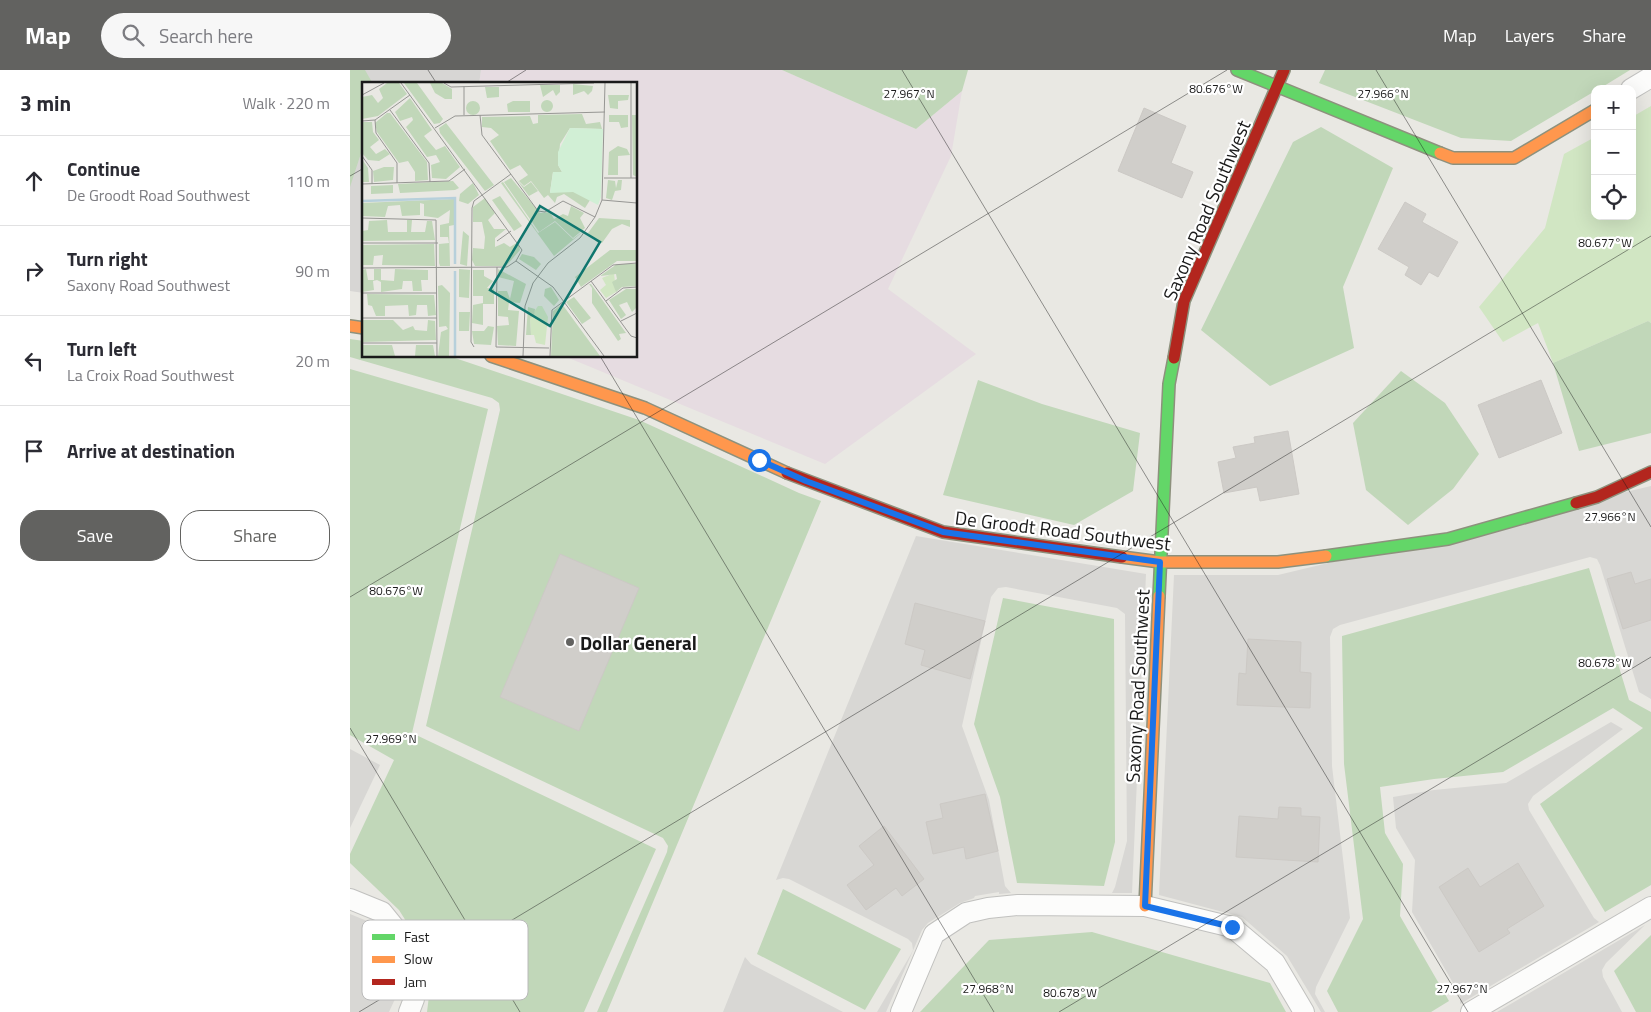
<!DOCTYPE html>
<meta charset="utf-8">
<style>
body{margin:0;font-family:"Titillium Web",sans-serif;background:#f7f7f7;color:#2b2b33}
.controls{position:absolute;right:15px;top:15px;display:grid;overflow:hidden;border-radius:10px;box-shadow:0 5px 20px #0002}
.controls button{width:45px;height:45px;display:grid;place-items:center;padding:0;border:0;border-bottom:1px solid #e1e1e2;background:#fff;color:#2b2b33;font:25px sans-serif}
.stop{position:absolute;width:15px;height:15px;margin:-11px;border:4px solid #1a73e8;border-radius:50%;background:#fff}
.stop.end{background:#1a73e8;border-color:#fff;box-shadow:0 1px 5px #0008}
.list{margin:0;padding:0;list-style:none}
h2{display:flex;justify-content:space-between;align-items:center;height:65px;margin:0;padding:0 20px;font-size:21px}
h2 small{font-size:16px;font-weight:400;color:#7c7c81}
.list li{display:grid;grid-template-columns:32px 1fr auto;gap:15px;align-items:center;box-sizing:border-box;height:90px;padding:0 20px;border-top:1px solid #e1e1e2}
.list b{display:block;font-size:19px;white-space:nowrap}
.list p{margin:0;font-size:16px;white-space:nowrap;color:#7c7c81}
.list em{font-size:16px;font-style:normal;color:#7c7c81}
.actions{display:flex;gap:10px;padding:15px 20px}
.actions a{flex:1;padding:11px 0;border:1px solid #626260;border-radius:20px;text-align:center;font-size:18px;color:#626260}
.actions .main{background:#626260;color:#fff}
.icon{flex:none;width:28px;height:28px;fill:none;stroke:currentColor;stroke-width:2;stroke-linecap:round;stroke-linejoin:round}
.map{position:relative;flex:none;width:1301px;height:942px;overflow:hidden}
header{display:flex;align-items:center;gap:30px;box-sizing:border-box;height:70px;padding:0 25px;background:#626260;color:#fff}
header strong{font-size:24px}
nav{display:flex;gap:28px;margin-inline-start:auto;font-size:18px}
.search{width:350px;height:45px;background:#f7f7f7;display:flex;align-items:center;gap:12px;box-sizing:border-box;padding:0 18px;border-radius:28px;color:#7c7c81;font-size:19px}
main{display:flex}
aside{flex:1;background:#fff}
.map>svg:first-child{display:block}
</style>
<header>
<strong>Map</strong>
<div class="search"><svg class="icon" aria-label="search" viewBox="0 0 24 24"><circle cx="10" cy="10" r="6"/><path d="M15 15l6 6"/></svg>Search here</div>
<nav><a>Map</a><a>Layers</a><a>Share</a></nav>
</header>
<main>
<aside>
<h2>3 min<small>Walk · 220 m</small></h2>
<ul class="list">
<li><svg class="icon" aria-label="ahead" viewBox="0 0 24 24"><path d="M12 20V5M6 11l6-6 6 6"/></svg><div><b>Continue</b><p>De Groodt Road Southwest</p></div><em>110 m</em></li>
<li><svg class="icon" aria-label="right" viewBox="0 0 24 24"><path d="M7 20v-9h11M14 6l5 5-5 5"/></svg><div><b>Turn right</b><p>Saxony Road Southwest</p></div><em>90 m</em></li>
<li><svg class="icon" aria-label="left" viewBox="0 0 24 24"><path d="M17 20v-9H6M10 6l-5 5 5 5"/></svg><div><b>Turn left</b><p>La Croix Road Southwest</p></div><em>20 m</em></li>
<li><svg class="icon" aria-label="arrive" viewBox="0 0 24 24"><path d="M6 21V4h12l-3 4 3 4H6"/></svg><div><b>Arrive at destination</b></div></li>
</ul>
<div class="actions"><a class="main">Save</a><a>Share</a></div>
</aside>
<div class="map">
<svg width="1301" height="942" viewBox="0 0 1301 942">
<rect width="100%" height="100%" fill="#e9e8e3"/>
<g fill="#d8d7d4">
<polygon points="1301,416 1301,629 1289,622 1250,495 1247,489 1240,487 990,555 983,559 980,567 982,696 1000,848 966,917 965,924 975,942 971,942 937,886 892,847 809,825 824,505 928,505"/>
<polygon points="566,466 796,504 782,823 762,823 765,817 777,771 775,544 767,538 656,517 648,518 641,527 612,656 639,730 655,816 661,823 649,824 649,822 625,826 624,828 610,833 578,853 572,860 536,942 527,942 561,884 563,880 562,873 558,869 439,809 433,808 426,810"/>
<polygon points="1261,652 1273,659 1183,726 1178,734 1179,740 1244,848 1249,852 1110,934 1110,925 1062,842 1065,790 1046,758 1043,727 1084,720 1156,713"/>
<polygon points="0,679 30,695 0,758"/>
<polygon points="0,844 22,853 48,885 50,918 39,942 0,942"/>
<polygon points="1295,855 1256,893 1252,900 1253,907 1272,942 1147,942"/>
<polygon points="395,887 401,894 493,942 373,942"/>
</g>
<polygon fill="#e6dce1" points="131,0 432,0 566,59 612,21 601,86 538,219 626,284 475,394 214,286 286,286 286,14 129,14"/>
<polygon fill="#d7d6d4" points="0,0 131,0 129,14 14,14 14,223 0,221"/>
<polygon fill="#d1e6c3" points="1301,36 1301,253 1298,251 1203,293 1188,253 1153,272 1129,237 1195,158 1214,84 1245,67 1245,146 1282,146 1282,47"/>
<g fill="#c1d7b9">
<polygon points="0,0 15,0 23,14 14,14 14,74 0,117"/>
<polygon points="432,0 618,0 612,21 566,59"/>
<polygon points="975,0 1280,0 1249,19 1245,19 1245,21 1161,71 1111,68 969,13"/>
<polygon points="971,57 1043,98 993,217 1004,278 920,316 851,260 943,72"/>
<polygon points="1298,251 1301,253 1301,363 1229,381 1203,293"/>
<polygon points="0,269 14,271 14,286 99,286 289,350 449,423 471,431 257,942 247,942 317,782 318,776 313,768 76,656 150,340 149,333 142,328 0,287"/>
<polygon points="0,299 138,339 62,663 306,779 234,942 77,942 83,894 49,840 0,793 0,784 44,690 0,665"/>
<polygon points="1051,301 1095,333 1129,384 1103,419 1058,455 1016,420 1003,353"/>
<polygon points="628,310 692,334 790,363 783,421 724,455 593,425"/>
<polygon points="1239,498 1279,630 1301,642 1301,815 1255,842 1190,734 1293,658 1263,638 1153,702 1084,709 1030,717 1035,763 1053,794 1050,846 1099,931 1081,942 988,942 977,921 1013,849 994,694 992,566"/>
<polygon points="653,528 764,549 765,772 754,816 667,813 650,727 624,654"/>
<polygon points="433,819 551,879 515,940 407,884"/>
<polygon points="742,862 920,913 936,942 570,942 639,870"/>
<polygon points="1301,865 1301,942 1286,942 1264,901"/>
</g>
<g fill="#d0ceca" stroke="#ccc9c5">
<polygon points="794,38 836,56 821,93 843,102 832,128 768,101"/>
<polygon points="1055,132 1076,144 1072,152 1108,172 1088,207 1079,202 1071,215 1055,205 1059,197 1028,179"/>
<polygon points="1191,310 1212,363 1149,388 1128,335"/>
<polygon points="938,361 949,424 910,431 907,417 874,423 868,392 886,388 883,377 905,373 904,367"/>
<polygon points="210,484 289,518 229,661 150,627"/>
<polygon points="1281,502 1285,514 1301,509 1301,550 1273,559 1257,509"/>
<polygon points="565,533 635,551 620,609 571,595 575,580 555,574"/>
<polygon points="898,569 951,572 950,602 961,603 960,638 887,635 889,603 896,604"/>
<polygon points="635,724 648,781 616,789 614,777 583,784 576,752 593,748 590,734"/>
<polygon points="929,737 951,738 951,746 970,747 968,792 886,787 889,746 928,749"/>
<polygon points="534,756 574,809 552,826 546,818 516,840 497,815 524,795 509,776"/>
<polygon points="1168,793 1194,836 1157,859 1160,863 1129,882 1089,817 1118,798 1130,817"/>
</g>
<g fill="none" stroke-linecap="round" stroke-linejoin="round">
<g stroke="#c1c1bf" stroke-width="22">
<g id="street">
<polyline points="1281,19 1301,7"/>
<polyline points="0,829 32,842 62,879 64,929 59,942"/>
<polyline points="551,942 584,864 616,843 638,838 668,835 795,836 882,857 925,893 954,942"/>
<polyline points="1121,942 1301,837"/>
</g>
</g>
<g stroke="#8d917d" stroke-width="14">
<g id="fast">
<polyline points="887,0 1090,83"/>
<polyline points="976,486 1098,469 1226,433"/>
<polyline points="809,526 819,314 824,288"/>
</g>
</g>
<g stroke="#8d917d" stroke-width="14">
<g id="slow">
<polyline points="1090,83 1103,88 1164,88 1245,40"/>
<polyline points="0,256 14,258"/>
<polyline points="141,286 295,338 437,403"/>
<polyline points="772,487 810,492 928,492 976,486"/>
<polyline points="795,836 809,526"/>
</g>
</g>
<g stroke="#8d917d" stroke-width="14">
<g id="jam">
<polyline points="824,288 834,231 934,0"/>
<polyline points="437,403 593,462 772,487"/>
<polyline points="1226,433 1247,427 1301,402"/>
</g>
</g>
<use href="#street" stroke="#fcfcfb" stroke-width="20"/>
<use href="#fast" stroke="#63d668" stroke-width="11"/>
<use href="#slow" stroke="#ff974d" stroke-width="11"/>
<use href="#jam" stroke="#b3261e" stroke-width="11"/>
</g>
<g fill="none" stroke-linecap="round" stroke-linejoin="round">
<polyline stroke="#1a73e8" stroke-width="6" points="409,390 456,411 593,462 810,492 795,836 882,857"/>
</g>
<path fill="none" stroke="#1a1a1a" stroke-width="1" stroke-opacity="0.45" d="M78 0 87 14M552 0 1118 942M1026 0 1301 457M154 14 176 0M0 106 14 98M250 286 644 942M0 527 877 0M0 658 170 942M9 942 1301 166M709 942 1301 587"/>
<circle fill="#626260" stroke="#fff" stroke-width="2" cx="220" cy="572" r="5"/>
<g text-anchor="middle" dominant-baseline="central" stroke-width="4.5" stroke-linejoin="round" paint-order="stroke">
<g font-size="19" fill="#1a1a1a" stroke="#fff">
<text transform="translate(856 140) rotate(-67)">Saxony Road Southwest</text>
<text transform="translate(713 460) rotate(7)">De Groodt Road Southwest</text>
<text transform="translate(787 616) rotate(-87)">Saxony Road Southwest</text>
</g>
<g font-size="19" font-weight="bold" fill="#1a1a1a" stroke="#fff" text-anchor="start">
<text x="230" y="572">Dollar General</text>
</g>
</g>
<g transform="translate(12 12)">
<rect width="275" height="275" fill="#e9e8e3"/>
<path d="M252 191 254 210 244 216 238 208 244 203 240 196ZM176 224H180L186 235 183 263 174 261 172 253H169L168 236Z" fill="#d1e6c3"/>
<path d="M25 1H37L45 12 16 34 0 37V15L10 13 16 21 21 16 17 7ZM42 1H55L81 37 78 41 72 42ZM68 1H80L90 7V17H83L73 11ZM211 2 231 4 230 9 226 13 222 9 211 13ZM178 3H198V10L194 14 191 8 181 15ZM123 5H137V15L125 16ZM246 13H267L266 18 256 19V27L248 26ZM48 16 70 48 62 54 74 68 83 64 98 85 84 97 70 96 69 83 78 80 74 73 65 75 44 45 51 38 50 35 38 39 33 30ZM179 24a6 6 0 1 1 12 0a6 6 0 1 1-12 0ZM151 19H168V30H146L145 22ZM104 26a7 7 0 1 1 14 0a7 7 0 1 1-14 0ZM25 31H28L65 80 66 98 53 99V90L46 79 37 81 15 50 13 41ZM220 32 224 42 238 40 240 47 208 46 198 62 196 83 200 90H191L188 110 208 109 212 104 228 118 223 126 202 112 195 115 193 121 186 113 182 116 169 99 162 104 157 99 166 93 158 83 148 88 128 59 137 53 129 46 120 45V35L168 34 171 42 176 41V33ZM247 33H266V45L259 46 257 40H247ZM270 33H275V95L271 93ZM0 40H10L11 50 17 58 8 65 14 72 23 67 28 72 17 79 6 78 0 71ZM84 41 132 103 123 109 78 51 77 46ZM256 64 265 67 268 73 256 74V93H246L247 70ZM0 77 6 86 7 100H0ZM22 85H32L31 98 12 100 11 89ZM149 96 178 131 188 130 192 137 201 132 206 134 209 124 222 131 218 136 223 146 211 156 193 139 177 150 142 100ZM155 98 162 105 169 100 176 109 167 114 172 121ZM246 98 253 99 254 106 256 98H260L259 108 253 109 250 118 244 116ZM91 99 97 106 93 108 38 111 36 102ZM141 100 176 151 193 140 211 157 224 147 192 174 139 101ZM111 101 117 113 106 122 97 119 98 112ZM31 103V111L9 112V104ZM138 114 160 144 152 149 130 118ZM123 116 133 131 126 138 132 147H144L133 156V165L142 161 148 165 156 160 158 168 144 184H113L110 178 111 166 122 167 123 155 120 140H111V125ZM92 117V143L87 144 88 184H78L77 181V162L87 161 86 155H78V143L87 141 88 128 76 136 62 134V122L58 121V133L40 134 38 123 26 124 23 135 0 134V121ZM237 136 268 138V145L260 142 250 147 240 161H236L226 151ZM25 138 26 150H45V138H50L49 150H63L65 139H70L73 158 0 159V149L6 148 7 139ZM101 149 107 154 105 184 98 182ZM72 162 73 184 20 183 21 173 12 174 11 183H0V163ZM248 168H274L275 179H255L219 205 213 195ZM160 172 172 175 179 182 174 188 157 177ZM255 182H275V204L260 205 254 210 250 200 255 197 254 192 238 194ZM4 187 6 198H12V187H19V198L32 199 33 187 66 188V198H59L60 209H51L50 199H41L40 207 19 210V200L15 198 11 199 12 208 0 210V188ZM97 187 108 188 107 216 97 215ZM136 187 164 202 158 221 147 220 146 228 157 229 154 264 136 263 135 244 147 243 146 235 136 234V209H145L148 217 152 199 136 195ZM111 188H122V194L131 199 125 206 132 207V222H121V243L110 241 111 223 121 221V214H111ZM227 202H229L264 251 257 252 259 257 256 259 230 221V206ZM80 203 88 211 87 274H76L79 250 86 247 84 244 77 245 76 204ZM189 205 197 218 192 224 182 214 183 207ZM264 207H275V225L270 230 265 220 257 223 264 233 259 237 247 218ZM5 212 72 213 74 233 66 234 65 223H55L54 233 47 234 46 223 23 224V234H14L10 224 6 223ZM212 215 229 236 220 242 204 220ZM200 222 238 274H189L191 229ZM166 225 173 227 172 234 168 236 169 253H164ZM97 230H108L107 249H97ZM0 238H31L41 248 51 244 53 248 65 249 66 238 73 239 74 258 0 260ZM126 244 132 245 129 263 112 262 110 249H122ZM0 263H30L33 274H0ZM54 263H71L73 274H53Z" fill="#c1d7b9"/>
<path d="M208 46 241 47 239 115 236 123 211 110 188 111 191 90H200L196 83V70Z" fill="#d1efd5"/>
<path fill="none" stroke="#b7d0db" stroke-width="2.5" d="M0 119 93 116V182M93 274V189"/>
<path fill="none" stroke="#969693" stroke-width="1" d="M82 1 89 5 232 1M102 4V33M0 13 22 1M28 28 67 81 68 100M118 33 120 53 176 129 183 130 201 119 233 135M13 38 14 51 35 81V101M0 39 13 38 48 13M73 46 93 34 243 30M0 74 10 88V102M242 96H275M269 96V1M0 102 87 99 103 87M240 118 275 121M0 136 74 138 75 274M135 159 149 149M0 161H76M154 179 191 205 242 274M135 185 134 265 187 266M0 186 145 185 154 179 160 168 39 1M229 199 269 254 275 256M0 211H75M244 219 261 206 275 205M0 236H75M259 239 275 231M0 261H75M112 265 109 260 110 126 112 119 149 92M161 274 163 224 171 201 186 181 218 156 233 135 240 118 243 1M188 274 190 228 251 183 275 181"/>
<path fill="#0f766e" fill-opacity="0.15" stroke="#0f766e" stroke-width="2.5" d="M178 124 238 160 188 244 128 208Z"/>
<rect width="275" height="275" fill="none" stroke="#1a1a1a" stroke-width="2.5"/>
</g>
<rect x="12" y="850" width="166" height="80" rx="8" fill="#fff" stroke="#bababa" stroke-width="1"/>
<rect x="22" y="864" width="23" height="6" fill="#63d668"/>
<rect x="22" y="886" width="23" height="7" fill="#ff974d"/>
<rect x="22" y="909" width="23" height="6" fill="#b3261e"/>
<g font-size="14" fill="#1a1a1a">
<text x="54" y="872">Fast</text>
<text x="54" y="894">Slow</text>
<text x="54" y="917">Jam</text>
</g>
<g font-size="12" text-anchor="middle" fill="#1a1a1a" stroke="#fff" stroke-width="4.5" stroke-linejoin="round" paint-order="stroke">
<text x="866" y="23">80.676°W</text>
<text x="1033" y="28">27.966°N</text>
<text x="559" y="28">27.967°N</text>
<text x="1255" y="177">80.677°W</text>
<text x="1260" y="451">27.966°N</text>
<text x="46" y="525">80.676°W</text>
<text x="1255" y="597">80.678°W</text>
<text x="41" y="673">27.969°N</text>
<text x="638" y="923">27.968°N</text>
<text x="1112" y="923">27.967°N</text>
<text x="720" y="927">80.678°W</text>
</g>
</svg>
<div class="controls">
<button>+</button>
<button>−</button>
<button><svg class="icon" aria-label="locate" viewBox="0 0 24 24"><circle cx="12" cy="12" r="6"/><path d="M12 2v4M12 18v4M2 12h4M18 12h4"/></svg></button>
</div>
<div class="stop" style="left:409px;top:390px"></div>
<div class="stop end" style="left:882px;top:857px"></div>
</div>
</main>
